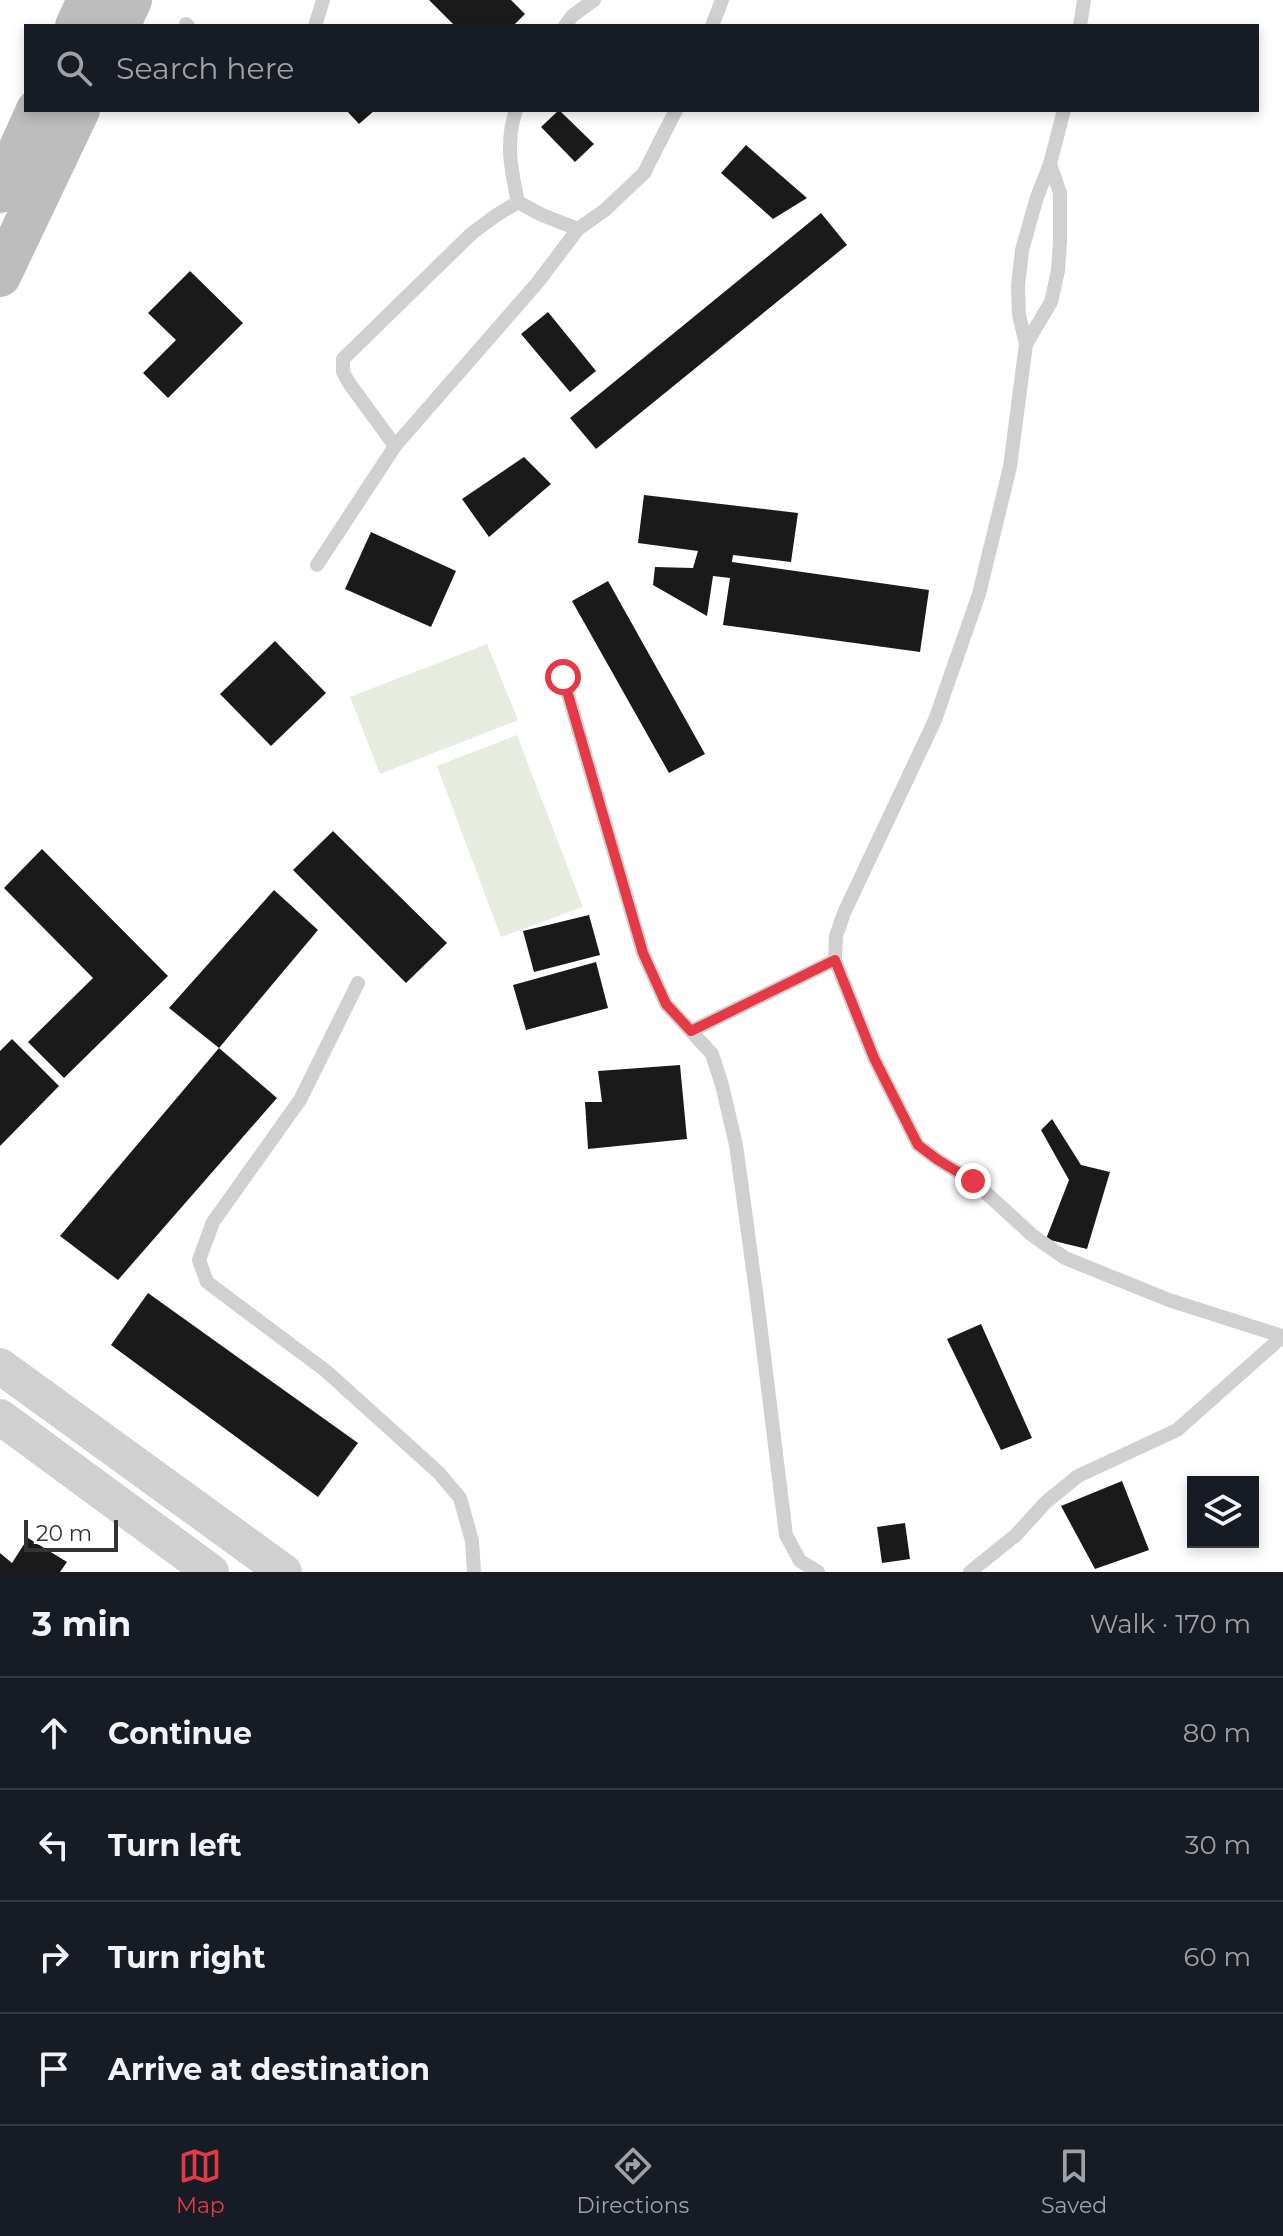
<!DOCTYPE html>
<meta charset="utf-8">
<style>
body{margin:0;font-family:Montserrat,sans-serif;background:#20242c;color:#f1f3f6}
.controls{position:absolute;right:24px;bottom:24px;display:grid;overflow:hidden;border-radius:0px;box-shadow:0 4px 12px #0003}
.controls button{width:72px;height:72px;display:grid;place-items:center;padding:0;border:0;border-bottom:2px solid #363941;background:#171b24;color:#f1f3f6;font:40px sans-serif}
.scale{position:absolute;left:24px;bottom:20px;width:94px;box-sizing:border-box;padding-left:8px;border:4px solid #333;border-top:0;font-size:22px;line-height:28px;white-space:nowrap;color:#333;-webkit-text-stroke:6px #fff;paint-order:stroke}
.stop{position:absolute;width:24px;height:24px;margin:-18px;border:6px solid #e63946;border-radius:50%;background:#fff}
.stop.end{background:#e63946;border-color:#fff;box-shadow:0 2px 8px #0008}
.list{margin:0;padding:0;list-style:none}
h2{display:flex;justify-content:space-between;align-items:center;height:104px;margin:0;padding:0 32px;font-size:34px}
h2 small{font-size:26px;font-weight:400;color:#9ea1a6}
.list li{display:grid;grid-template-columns:52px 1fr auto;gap:24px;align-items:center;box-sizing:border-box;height:112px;padding:0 32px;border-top:2px solid #363941}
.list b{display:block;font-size:30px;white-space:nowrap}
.list em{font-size:26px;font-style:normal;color:#9ea1a6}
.icon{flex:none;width:44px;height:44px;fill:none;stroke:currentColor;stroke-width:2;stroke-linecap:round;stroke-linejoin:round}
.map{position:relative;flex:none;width:1283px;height:1572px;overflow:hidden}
.search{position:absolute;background:#171b24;box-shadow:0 4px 12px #0003;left:24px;right:24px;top:24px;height:88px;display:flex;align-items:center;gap:20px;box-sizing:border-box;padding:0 28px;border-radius:0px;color:#9ea1a6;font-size:30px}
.sheet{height:552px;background:#171b24}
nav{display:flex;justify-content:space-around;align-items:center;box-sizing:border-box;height:112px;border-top:2px solid #363941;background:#171b24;font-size:22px;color:#9ea1a6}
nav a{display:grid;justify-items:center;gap:4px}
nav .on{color:#e63946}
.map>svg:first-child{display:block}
</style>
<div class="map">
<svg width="1283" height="1572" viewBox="0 0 1283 1572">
<rect width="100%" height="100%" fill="#fff"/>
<g fill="#e6ecdf">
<polygon points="487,644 518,720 380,774 350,697"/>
<polygon points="517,735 583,907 501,937 437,766"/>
</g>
<g fill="#1a1a1a">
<polygon points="429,0 511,0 525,14 513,26 455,26"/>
<polygon points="346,110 375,110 359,124"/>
<polygon points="559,110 594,144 575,162 541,127"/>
<polygon points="746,145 807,198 773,219 721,173"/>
<polygon points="821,213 847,245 596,449 570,418"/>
<polygon points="190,271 243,323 168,398 143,373 176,340 148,313"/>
<polygon points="548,312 596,371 570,392 521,334"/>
<polygon points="524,457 551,484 489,537 462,499"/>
<polygon points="644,495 798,513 791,562 733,555 732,562 929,590 920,652 723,625 730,578 713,576 707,616 653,585 655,567 693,568 698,551 638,543"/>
<polygon points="371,532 456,571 431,627 345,589"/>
<polygon points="608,581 705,754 669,773 572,601"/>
<polygon points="275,641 326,693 271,746 220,694"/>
<polygon points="333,831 447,943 406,983 293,870"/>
<polygon points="42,849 168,976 64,1078 28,1042 93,978 4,888"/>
<polygon points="274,890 318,930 219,1048 169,1008"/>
<polygon points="589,915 600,955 534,972 523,931"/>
<polygon points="596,962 608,1008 526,1030 513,985"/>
<polygon points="12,1039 59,1086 0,1146 0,1051"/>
<polygon points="219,1048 277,1098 118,1280 60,1236"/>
<polygon points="680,1065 687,1139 588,1149 585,1102 602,1102 598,1071"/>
<polygon points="1052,1119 1081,1165 1110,1172 1087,1249 1046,1239 1069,1180 1041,1130"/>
<polygon points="148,1293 358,1443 318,1497 111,1345"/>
<polygon points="981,1324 1032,1438 1001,1450 947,1339"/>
<polygon points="1122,1481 1149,1550 1095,1569 1061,1506"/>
<polygon points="905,1523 910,1559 882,1563 877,1527"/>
<polygon points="28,1538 67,1562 60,1572 0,1572 0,1553 12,1563"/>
</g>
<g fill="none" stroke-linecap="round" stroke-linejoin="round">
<g stroke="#d0d0d0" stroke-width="14">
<polyline points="186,24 188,26"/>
<polyline points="315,26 323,0"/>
<polyline points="565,26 572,16 594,0"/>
<polyline points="712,26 722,0"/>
<polyline points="1080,26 1084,0"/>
<path d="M516 110C505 143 511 169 518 202L542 215 578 229"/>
<polyline points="1064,110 1050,164 1037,197 1022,250 1018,286 1019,315 1026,344 1010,467 979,594 935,720 844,913 836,936 835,960 874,1058 918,1145 938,1160 973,1181 1032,1235 1065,1258 1169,1300 1282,1336"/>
<polyline points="1026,344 1051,302 1058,271 1060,241 1060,193 1050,164"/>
<polyline points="395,446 349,383 343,372 343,359 471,234 495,216 518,202"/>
<polyline points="317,565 395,446 538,282 578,229 605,210 644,173 676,110"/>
<polyline points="563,677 643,953 666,1004 712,1054 722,1085 736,1145 757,1299 786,1535 800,1561 818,1572"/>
<polyline points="358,983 300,1100 213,1222 199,1260 207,1282 326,1371 439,1473 460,1498 472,1541 474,1572"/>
<polyline points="691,1031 835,960"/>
<polyline points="970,1572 1016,1535 1046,1502 1078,1476 1177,1430 1283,1336"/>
</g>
<g stroke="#d0d0d0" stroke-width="36">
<polyline points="0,1366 284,1572"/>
<polyline points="0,1417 211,1572"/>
</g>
<g stroke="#bdbdbd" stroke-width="42">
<polyline points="76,26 88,0"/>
<polyline points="119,26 131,0"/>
<polyline points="0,192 37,110"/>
<polyline points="0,276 79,110"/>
</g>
</g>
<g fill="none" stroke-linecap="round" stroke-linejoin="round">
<polyline stroke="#e63946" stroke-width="10" points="563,677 643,953 666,1004 691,1031 835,960 874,1058 918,1145 938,1160 973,1181"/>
</g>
</svg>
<div class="controls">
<button><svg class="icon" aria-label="layers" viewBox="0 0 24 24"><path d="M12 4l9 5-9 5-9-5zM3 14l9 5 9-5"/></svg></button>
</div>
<div class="scale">20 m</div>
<div class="stop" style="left:563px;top:677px"></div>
<div class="stop end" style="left:973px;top:1181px"></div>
<div class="search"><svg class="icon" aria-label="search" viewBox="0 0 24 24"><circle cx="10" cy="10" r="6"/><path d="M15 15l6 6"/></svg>Search here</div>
</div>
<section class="sheet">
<h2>3 min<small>Walk · 170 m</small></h2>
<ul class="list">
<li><svg class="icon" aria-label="ahead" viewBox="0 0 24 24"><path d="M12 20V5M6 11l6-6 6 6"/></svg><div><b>Continue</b></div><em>80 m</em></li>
<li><svg class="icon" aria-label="left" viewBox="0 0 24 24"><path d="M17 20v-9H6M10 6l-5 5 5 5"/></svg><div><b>Turn left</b></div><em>30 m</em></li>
<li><svg class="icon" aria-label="right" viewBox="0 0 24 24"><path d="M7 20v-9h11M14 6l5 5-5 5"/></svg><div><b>Turn right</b></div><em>60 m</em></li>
<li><svg class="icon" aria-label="arrive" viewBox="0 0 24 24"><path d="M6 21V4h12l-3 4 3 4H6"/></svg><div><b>Arrive at destination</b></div></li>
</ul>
</section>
<nav>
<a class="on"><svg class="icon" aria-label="map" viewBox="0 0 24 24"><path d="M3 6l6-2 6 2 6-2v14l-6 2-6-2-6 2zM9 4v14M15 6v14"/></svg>Map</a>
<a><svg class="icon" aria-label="directions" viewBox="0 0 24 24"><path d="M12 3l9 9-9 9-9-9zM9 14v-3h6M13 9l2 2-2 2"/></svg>Directions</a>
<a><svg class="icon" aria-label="saved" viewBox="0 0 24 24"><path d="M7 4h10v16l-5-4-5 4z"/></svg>Saved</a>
</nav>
